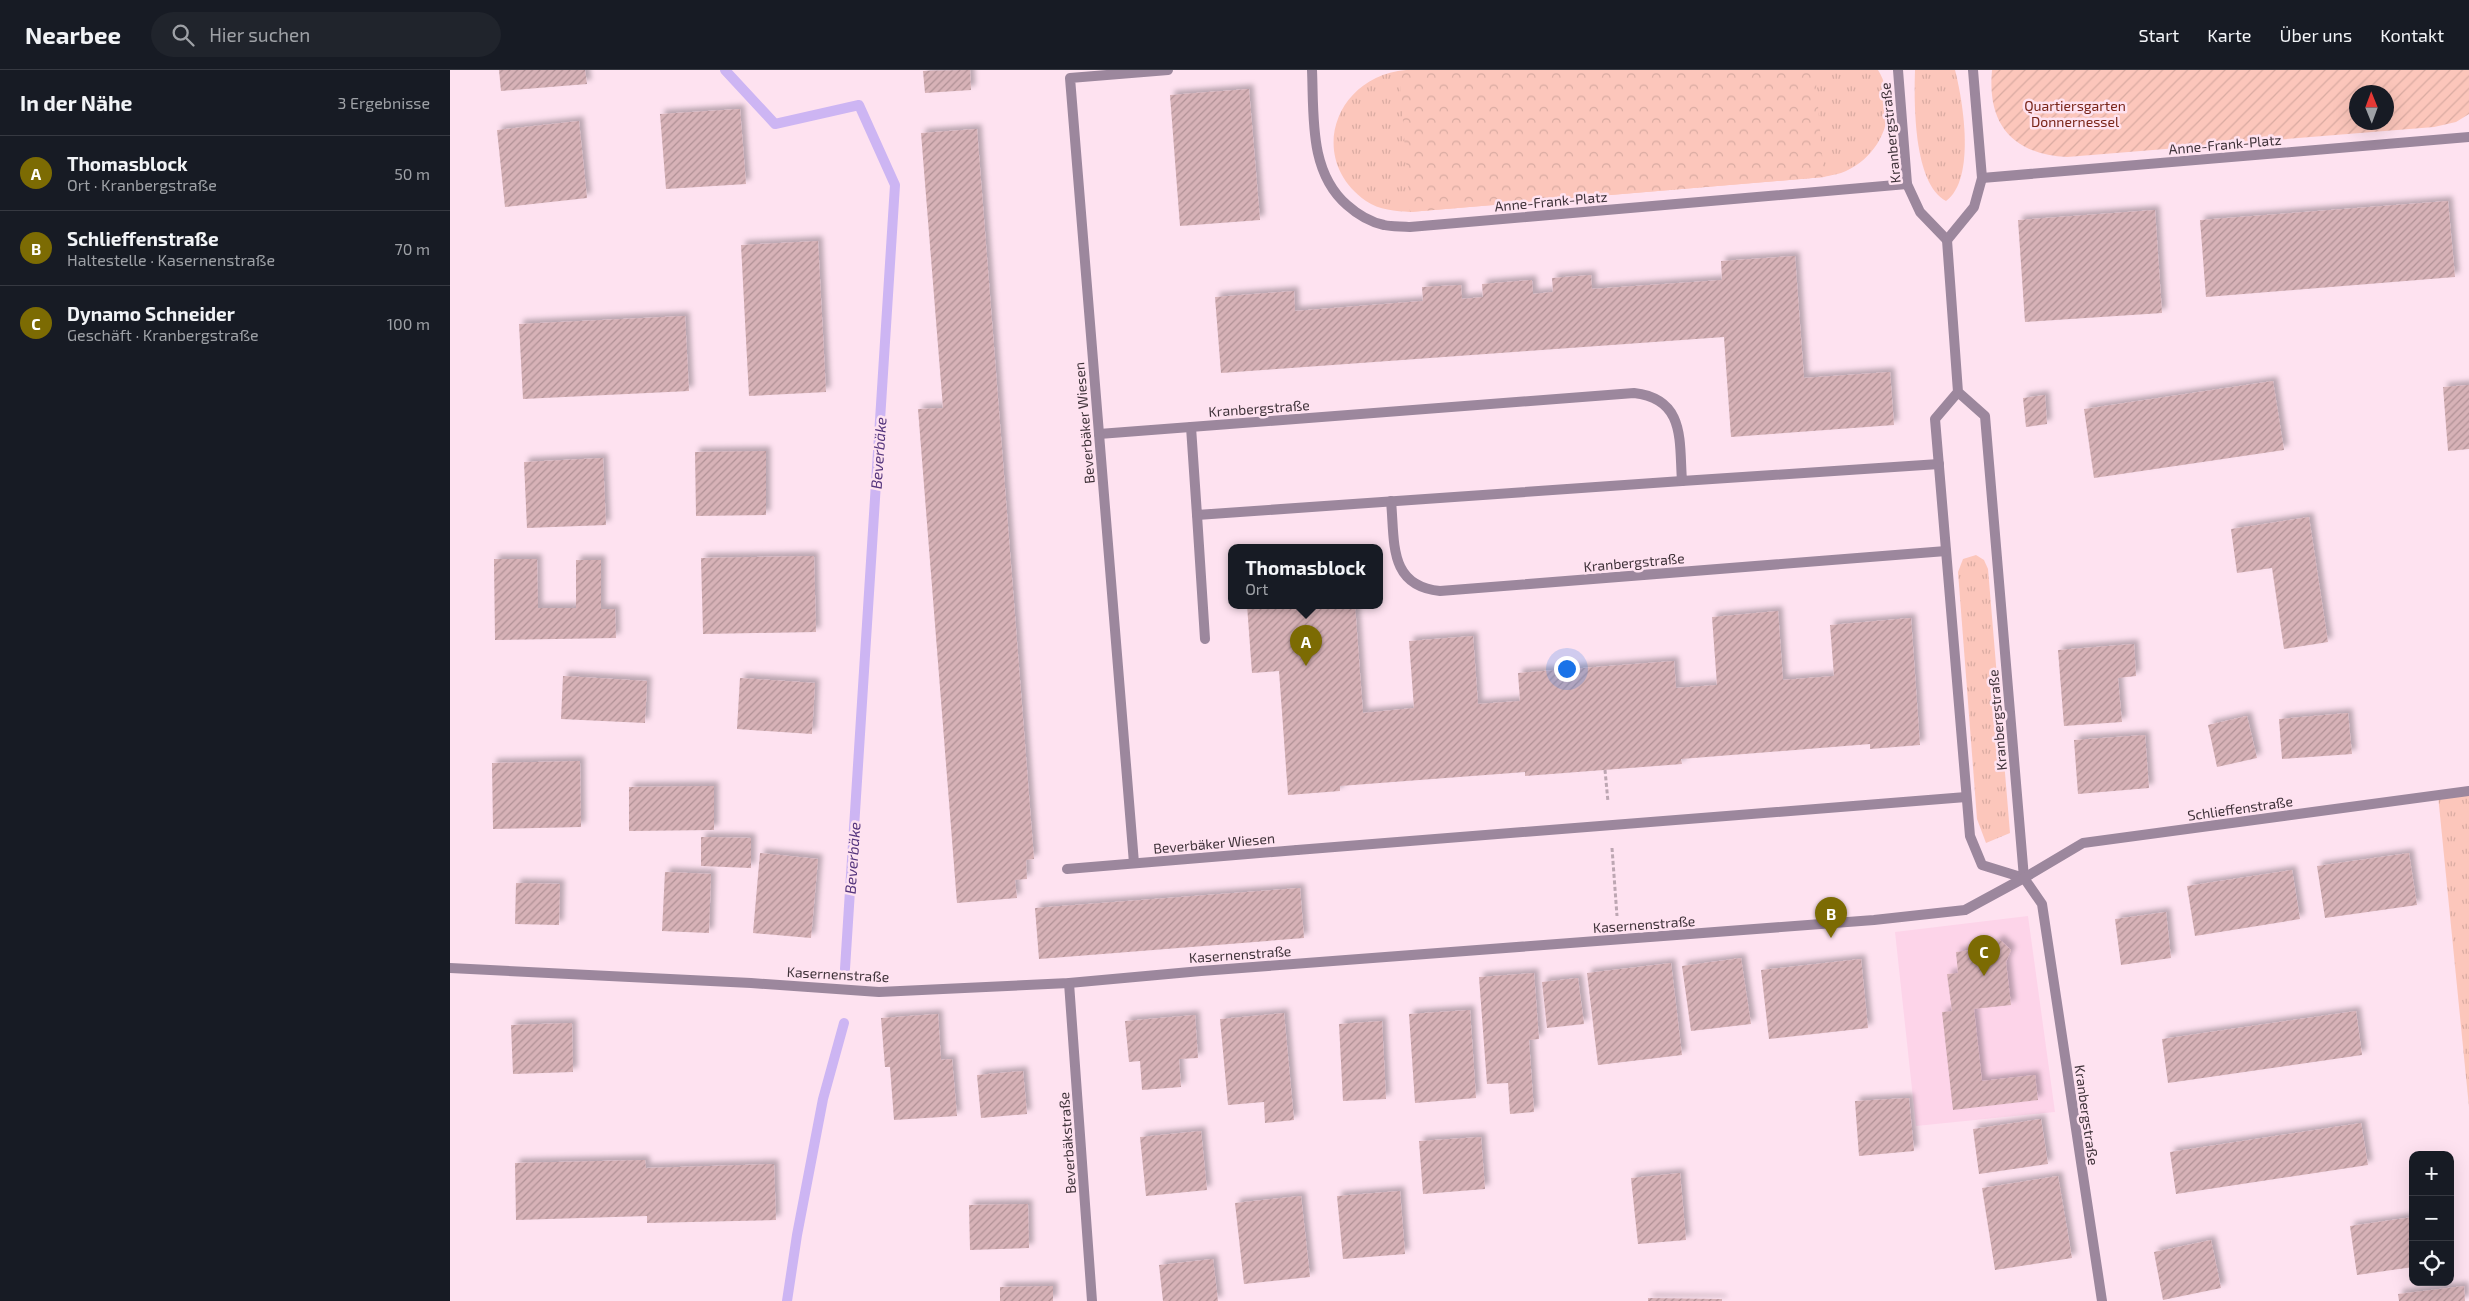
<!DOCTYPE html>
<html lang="de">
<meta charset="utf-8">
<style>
body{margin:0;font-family:"Exo 2",sans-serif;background:#20242c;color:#f1f3f6}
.controls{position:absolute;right:15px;bottom:15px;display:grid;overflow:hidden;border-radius:10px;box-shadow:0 5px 20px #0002}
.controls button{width:45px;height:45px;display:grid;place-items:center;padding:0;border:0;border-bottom:1px solid #363941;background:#171b24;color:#f1f3f6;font:25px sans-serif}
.compass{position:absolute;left:1899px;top:15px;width:45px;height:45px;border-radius:50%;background:#171b24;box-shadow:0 5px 20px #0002;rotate:359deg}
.you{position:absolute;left:1116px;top:598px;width:18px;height:18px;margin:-12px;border:4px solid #fff;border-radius:50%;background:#1a73e8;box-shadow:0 0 0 8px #1a73e833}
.badge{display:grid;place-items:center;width:32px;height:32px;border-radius:50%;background:#7c6b03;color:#fff;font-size:16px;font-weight:700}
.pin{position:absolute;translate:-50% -41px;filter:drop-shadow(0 1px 2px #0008)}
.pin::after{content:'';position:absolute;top:26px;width:18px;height:15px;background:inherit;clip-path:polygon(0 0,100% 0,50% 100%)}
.popup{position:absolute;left:778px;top:474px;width:155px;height:65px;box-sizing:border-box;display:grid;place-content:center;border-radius:10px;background:#171b24;filter:drop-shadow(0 1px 4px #0005);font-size:16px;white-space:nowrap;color:#9ea1a6}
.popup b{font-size:19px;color:#f1f3f6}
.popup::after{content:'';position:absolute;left:50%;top:100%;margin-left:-10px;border:10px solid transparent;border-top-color:#171b24}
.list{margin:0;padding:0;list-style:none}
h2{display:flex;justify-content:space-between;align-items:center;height:65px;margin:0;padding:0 20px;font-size:21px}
h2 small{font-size:16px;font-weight:400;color:#9ea1a6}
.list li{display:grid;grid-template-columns:32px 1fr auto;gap:15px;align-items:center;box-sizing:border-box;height:75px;padding:0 20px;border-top:1px solid #363941}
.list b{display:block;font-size:19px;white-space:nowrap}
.list p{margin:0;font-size:16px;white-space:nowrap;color:#9ea1a6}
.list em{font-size:16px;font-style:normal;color:#9ea1a6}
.icon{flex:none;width:28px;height:28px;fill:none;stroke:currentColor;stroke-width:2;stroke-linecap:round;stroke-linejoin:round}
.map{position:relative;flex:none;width:2019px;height:1231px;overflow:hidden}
header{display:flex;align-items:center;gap:30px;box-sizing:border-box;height:70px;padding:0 25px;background:#171b24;border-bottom:1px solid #363941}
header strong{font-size:24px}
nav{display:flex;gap:28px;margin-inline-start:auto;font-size:18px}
.search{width:350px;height:45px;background:#20242c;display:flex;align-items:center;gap:12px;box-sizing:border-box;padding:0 18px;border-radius:28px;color:#9ea1a6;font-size:19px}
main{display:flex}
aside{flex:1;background:#171b24}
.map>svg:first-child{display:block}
</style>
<header>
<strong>Nearbee</strong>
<div class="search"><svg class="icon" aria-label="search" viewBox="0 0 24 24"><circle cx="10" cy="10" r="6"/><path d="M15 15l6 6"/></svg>Hier suchen</div>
<nav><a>Start</a><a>Karte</a><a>Über uns</a><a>Kontakt</a></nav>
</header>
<main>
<aside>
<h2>In der Nähe<small>3 Ergebnisse</small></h2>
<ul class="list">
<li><span class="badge">A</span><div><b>Thomasblock</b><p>Ort · Kranbergstraße</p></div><em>50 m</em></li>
<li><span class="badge">B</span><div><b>Schlieffenstraße</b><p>Haltestelle · Kasernenstraße</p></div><em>70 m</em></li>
<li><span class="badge">C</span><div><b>Dynamo Schneider</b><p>Geschäft · Kranbergstraße</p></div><em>100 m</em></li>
</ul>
</aside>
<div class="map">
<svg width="2019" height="1231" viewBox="0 0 2019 1231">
<defs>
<pattern id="grass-tufts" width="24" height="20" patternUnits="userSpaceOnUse" patternTransform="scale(1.25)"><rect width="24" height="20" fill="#fcc6bb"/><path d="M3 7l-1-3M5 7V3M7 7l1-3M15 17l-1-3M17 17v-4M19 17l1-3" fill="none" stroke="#d9aba2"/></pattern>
<pattern id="park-crowns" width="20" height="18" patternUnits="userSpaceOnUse" patternTransform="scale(1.25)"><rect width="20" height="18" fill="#fcc6bb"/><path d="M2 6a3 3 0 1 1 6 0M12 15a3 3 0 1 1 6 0" fill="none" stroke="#d9aba2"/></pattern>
<pattern id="garden-furrows" width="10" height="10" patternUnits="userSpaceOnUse" patternTransform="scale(1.25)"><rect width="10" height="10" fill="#fcc6bb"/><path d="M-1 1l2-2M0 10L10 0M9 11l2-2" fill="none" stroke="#d9aba2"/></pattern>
<pattern id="building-hatch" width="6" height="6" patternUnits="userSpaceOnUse" patternTransform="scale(1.25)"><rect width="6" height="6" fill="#d7b2b7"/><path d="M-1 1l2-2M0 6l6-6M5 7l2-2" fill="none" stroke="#b09196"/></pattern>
<filter id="shadow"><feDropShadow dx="4.5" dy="-4.5" stdDeviation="2.5" flood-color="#0004"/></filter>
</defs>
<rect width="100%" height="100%" fill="#fee2f0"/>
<polygon fill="#fdd4e9" points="1578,846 1605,1042 1466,1056 1445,862"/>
<g fill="url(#grass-tufts)">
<path d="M956 0H1428C1450 36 1435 83 1396 101 1390 104 1381 105 1374 107L960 142C946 141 929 140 916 131 856 89 885 6 956 0Z"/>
<path d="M1465 0H1505C1513 31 1526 109 1496 131 1463 114 1464 32 1465 0Z"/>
<polygon points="1526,485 1534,490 1538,499 1560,763 1536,773 1527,749 1508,502 1513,489"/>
<polygon points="2019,723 2019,1037 1988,725"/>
</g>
<polygon fill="url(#park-crowns)" points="1365,0 1374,107 960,142 949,1"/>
<path fill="url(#garden-furrows)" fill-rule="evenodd" d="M1542 0H2019V44L2006 52 1984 57 1617 87C1562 84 1537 54 1542 0ZM1906 22H1936V52H1906Z"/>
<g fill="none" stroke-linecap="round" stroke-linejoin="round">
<g stroke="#cdb5f3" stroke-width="10">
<polyline points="275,0 325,54 409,35 445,115 395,899"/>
<polyline points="337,1231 347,1165 373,1029 394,953"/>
</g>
</g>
<g fill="url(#building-hatch)" filter="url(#shadow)">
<polygon points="49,0 135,0 137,14 51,21"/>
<polygon points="520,0 521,20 475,23 473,1"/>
<polygon points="799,19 810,150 730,156 720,25"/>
<polygon points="290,39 296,114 216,119 210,44"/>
<polygon points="129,51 137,128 55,137 47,60"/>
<polygon points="527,59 584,789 576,790 577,809 565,810 567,828 507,833 468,339 493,338 471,63"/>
<polygon points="1998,131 2005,207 1756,227 1750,150"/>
<polygon points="1705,140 1712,243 1575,252 1568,150"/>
<polygon points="368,171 376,322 299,326 291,175"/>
<polygon points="1345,186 1354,308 1440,302 1444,355 1281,367 1274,267 771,303 765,227 844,221 845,241 973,231 972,217 1011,215 1012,229 1033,227 1032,214 1082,210 1083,224 1103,222 1102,208 1141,205 1142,219 1272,210 1271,191"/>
<polygon points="235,246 239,321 73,329 69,254"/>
<polygon points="1823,311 1834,380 1644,408 1634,339"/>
<polygon points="2019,315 2019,379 1998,381 1993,317"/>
<polygon points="1595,325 1597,354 1576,357 1573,328"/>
<polygon points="316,381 316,445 246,446 245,382"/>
<polygon points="153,388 156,455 77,458 74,392"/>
<polygon points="1859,447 1878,572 1834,579 1822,498 1787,503 1781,459"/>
<polygon points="364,486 366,562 253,564 251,488"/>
<polygon points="44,489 87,489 88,538 126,538 126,490 151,490 151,539 165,539 166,568 45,570"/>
<polygon points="797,535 905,535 913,643 964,638 959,571 1023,566 1028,634 1070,631 1068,603 1224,591 1226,618 1267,615 1262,547 1328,541 1333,610 1384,606 1380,555 1461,548 1470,675 1420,679 1420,674 1231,689 1232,694 1075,706 1075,702 890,716 890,721 838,725 829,601 802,603"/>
<polygon points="1684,574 1686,606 1668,608 1672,652 1614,656 1608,580"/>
<polygon points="113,606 197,611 195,653 111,649"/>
<polygon points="290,608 365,613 362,664 287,659"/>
<polygon points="1898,643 1902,684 1832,689 1829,649"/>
<polygon points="1797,646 1807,688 1767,697 1758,655"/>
<polygon points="1695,665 1699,718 1628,724 1624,670"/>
<polygon points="130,691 131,757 43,759 42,693"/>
<polygon points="264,716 264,760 179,761 179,717"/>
<polygon points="251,767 301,768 301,798 251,796"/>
<polygon points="310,783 368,789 361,868 303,863"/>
<polygon points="1959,783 1967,835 1875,848 1867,796"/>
<polygon points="1842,800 1850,849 1745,866 1737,816"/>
<polygon points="215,802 261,804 259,863 212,861"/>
<polygon points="66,813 110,814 109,855 65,854"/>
<polygon points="850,818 854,868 589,889 585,838"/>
<polygon points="1716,842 1721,888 1671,895 1665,849"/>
<polygon points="1549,869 1561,880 1556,892 1561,935 1524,939 1532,1011 1585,1005 1588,1030 1503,1040 1492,942 1502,941 1497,904 1508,903 1506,882 1540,878"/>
<polygon points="1291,888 1301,954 1241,961 1232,896"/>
<polygon points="1411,889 1418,958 1319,969 1311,900"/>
<polygon points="1221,893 1232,985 1148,995 1137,903"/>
<polygon points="1084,903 1089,969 1079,970 1084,1042 1060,1044 1058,1013 1037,1014 1029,907"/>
<polygon points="1128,908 1134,954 1097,958 1092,912"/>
<polygon points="1020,940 1026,1028 965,1033 959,944"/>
<polygon points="1906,941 1912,985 1718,1013 1712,969"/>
<polygon points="834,943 844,1050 815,1053 814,1032 778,1035 770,949"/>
<polygon points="488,944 491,990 502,989 507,1046 444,1050 440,997 435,997 431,948"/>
<polygon points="745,945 748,988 729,989 731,1017 692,1020 690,991 679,992 675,951"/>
<polygon points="932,951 936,1029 893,1031 889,954"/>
<polygon points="122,953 123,1002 63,1004 61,955"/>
<polygon points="573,1001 577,1044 531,1048 527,1005"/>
<polygon points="1459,1028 1464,1081 1409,1086 1405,1031"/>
<polygon points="1591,1049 1598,1094 1529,1104 1523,1059"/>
<polygon points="1911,1053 1918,1095 1726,1124 1720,1082"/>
<polygon points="751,1061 757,1120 696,1126 690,1067"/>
<polygon points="1031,1067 1035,1119 973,1124 969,1071"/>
<polygon points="195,1090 196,1098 324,1094 326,1150 197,1153 197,1146 66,1150 65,1093"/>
<polygon points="1230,1103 1236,1170 1188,1174 1181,1108"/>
<polygon points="1608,1106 1622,1188 1545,1200 1532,1118"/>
<polygon points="950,1121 955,1184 893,1189 887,1126"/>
<polygon points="851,1126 860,1207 794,1214 785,1133"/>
<polygon points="578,1134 579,1178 520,1180 519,1135"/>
<polygon points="1963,1147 1963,1197 1907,1205 1900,1156"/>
<polygon points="1761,1170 1771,1218 1713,1230 1704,1182"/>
<polygon points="763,1189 768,1231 713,1231 709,1195"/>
<polygon points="603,1216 603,1231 550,1231 550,1217"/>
<polygon points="2014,1216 2015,1231 1949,1231 1948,1224"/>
<polygon points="1198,1228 1272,1229 1272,1231 1198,1231"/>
</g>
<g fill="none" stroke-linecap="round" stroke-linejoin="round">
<g stroke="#bda6b2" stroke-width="3" stroke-dasharray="4 2.5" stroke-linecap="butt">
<polyline points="1155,700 1158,732"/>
<polyline points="1162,778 1167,846"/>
</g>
<polyline stroke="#9c879d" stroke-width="10" points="847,780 1516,727"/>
<g stroke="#9c879d" stroke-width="10">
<path d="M862 0C864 47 859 102 897 135 907 144 920 152 934 155 942 157 952 156 960 157L1457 114"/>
<polyline points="1448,0 1457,114 1470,142 1497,170 1524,137 1532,108 1523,0"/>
<polyline points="1532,108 2019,67"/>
<polyline points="1497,170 1508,322 1535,346 1574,808 1532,795 1520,766 1485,349 1508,322"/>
<polyline points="741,357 747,445 1232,411"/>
<path d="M649 364 1184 323C1236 329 1229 371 1232 411L1489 394"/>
<path d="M941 431C945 472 938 516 990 521L1496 481"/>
<polyline points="747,445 755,569"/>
<polyline points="684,793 620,8 718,0"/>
<polyline points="617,799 847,780"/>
<polyline points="1574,808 1592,834 1652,1231"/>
<polyline points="0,898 301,913 429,922 619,913 751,901 1424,850 1515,840 1574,808 1633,773 2019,721"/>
<polyline points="619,913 642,1231"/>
</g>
</g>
<g text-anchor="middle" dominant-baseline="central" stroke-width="5" stroke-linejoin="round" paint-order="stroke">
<g font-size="14" fill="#792519" stroke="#fee2f0">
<text x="1625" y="35">Quartiersgarten<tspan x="1625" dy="16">Donnernessel</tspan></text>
</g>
<g font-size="14" fill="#3f3239" stroke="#fee2f0">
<text transform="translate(1440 63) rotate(-96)">Kranbergstraße</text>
<text transform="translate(1775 74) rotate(-5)">Anne-Frank-Platz</text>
<text transform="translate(1101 131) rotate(-5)">Anne-Frank-Platz</text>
<text transform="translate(809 338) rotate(-4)">Kranbergstraße</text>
<text transform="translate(634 353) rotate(-95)">Beverbäker Wiesen</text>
<text transform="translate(1184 492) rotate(-5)">Kranbergstraße</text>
<text transform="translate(1547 650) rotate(-95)">Kranbergstraße</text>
<text transform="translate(1790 738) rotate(-8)">Schlieffenstraße</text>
<text transform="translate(764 773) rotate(-5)">Beverbäker Wiesen</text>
<text transform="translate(1194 854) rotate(-4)">Kasernenstraße</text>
<text transform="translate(790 884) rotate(-4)">Kasernenstraße</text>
<text transform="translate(388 904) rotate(3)">Kasernenstraße</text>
<text transform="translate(1637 1045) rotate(82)">Kranbergstraße</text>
<text transform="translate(617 1073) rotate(-94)">Beverbäkstraße</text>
</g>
<g font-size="15" font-style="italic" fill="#55357d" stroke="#fee2f0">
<text transform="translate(428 383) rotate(-86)">Beverbäke</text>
<text transform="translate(402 788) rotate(-86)">Beverbäke</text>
</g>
</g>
</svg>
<div class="controls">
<button>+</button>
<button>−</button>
<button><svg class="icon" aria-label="locate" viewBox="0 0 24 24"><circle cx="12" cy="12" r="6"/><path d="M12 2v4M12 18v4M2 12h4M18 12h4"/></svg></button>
</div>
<svg class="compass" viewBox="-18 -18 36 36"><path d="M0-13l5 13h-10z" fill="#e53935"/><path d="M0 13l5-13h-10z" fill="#9ea1a6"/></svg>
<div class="you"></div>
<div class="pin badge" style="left:856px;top:596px">A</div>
<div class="popup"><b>Thomasblock</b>Ort</div>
<div class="pin badge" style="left:1381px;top:868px">B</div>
<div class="pin badge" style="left:1534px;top:906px">C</div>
</div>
</main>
